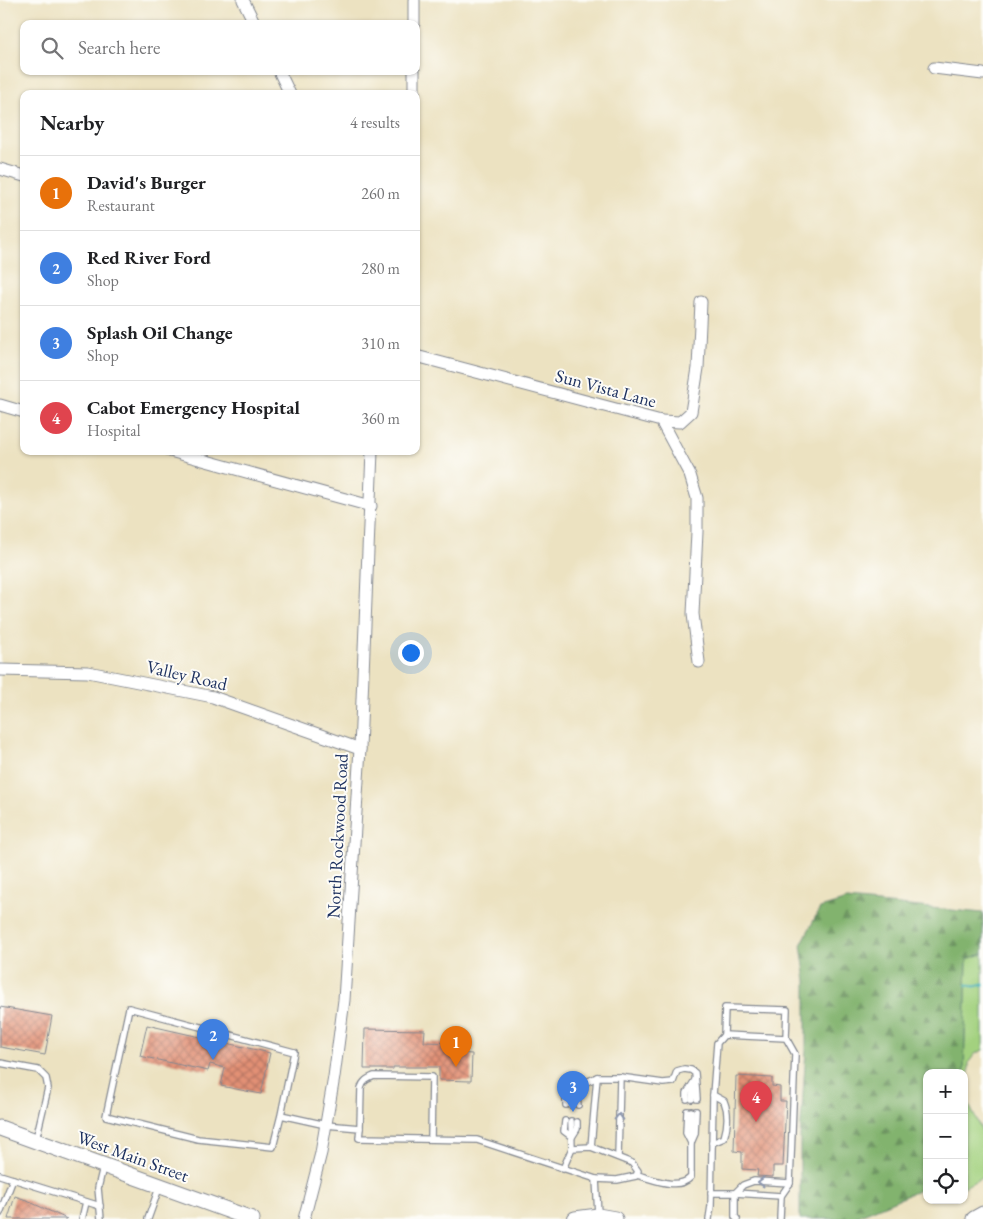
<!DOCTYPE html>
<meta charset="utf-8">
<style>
body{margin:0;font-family:"EB Garamond",serif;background:#f2f2f2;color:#202124}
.controls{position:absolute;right:15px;bottom:15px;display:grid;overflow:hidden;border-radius:10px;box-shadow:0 1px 4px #0004}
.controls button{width:45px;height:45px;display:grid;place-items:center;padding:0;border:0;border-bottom:1px solid #e0e0e0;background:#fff;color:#202124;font:25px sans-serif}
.you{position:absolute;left:410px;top:652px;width:18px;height:18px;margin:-12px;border:4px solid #fff;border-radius:50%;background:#1a73e8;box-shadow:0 0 0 8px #1a73e833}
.badge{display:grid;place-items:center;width:32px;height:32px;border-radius:50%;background:#ea580c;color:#fff;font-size:16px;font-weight:700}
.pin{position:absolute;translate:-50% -41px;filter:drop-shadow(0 1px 2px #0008)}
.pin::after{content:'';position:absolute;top:26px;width:18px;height:15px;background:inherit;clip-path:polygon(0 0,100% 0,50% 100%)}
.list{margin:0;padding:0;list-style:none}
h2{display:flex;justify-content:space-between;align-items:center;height:65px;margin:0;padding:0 20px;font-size:21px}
h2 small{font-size:16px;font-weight:400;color:#757577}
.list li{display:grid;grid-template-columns:32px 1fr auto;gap:15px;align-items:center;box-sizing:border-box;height:75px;padding:0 20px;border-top:1px solid #e0e0e0}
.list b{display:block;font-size:19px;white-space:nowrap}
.list p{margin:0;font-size:16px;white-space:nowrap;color:#757577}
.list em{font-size:16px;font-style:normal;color:#757577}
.icon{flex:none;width:28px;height:28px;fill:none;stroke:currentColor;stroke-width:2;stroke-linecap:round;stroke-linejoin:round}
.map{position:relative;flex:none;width:983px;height:1219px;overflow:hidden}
.search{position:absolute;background:#fff;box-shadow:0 1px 4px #0004;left:20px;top:20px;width:400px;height:55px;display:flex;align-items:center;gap:12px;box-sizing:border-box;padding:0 18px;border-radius:10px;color:#757577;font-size:19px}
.panel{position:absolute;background:#fff;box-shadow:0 1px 4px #0004;left:20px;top:90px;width:400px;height:365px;border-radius:10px}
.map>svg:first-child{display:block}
</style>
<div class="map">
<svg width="983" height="1219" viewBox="0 0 983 1219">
<defs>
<pattern id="forest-firs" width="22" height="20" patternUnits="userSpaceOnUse" patternTransform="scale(1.25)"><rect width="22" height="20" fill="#82b36e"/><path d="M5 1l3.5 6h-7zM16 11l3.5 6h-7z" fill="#6a925e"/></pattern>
<pattern id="building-cross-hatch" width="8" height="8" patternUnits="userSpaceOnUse" patternTransform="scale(1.25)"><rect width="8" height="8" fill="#e29075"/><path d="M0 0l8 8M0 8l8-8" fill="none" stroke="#b67663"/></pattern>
</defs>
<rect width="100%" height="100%" fill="#fdfcf7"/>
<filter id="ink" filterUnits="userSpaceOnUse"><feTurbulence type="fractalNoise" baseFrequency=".02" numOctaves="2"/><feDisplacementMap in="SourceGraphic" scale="10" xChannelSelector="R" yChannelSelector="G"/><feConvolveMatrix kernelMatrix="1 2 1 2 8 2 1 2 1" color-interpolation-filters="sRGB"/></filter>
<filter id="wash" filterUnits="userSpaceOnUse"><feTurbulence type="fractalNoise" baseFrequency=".0096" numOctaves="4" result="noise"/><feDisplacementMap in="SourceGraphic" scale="20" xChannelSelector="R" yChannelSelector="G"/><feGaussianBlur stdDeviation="1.12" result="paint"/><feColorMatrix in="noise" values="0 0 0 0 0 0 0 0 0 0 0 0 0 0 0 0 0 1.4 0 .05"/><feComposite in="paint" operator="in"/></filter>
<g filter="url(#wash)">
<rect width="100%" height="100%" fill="#ece2c1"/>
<polygon fill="#a3d17f" stroke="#5f806e" points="983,954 983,1050 975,1054 969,1062 968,1103 983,1133 983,1177 964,1187 964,1073 967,958"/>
<polygon fill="url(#forest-firs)" stroke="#4e7166" points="847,900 983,913 983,954 967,959 964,1073 927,1073 927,1187 851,1219 800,1219 800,1137 806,1050 806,981 801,945 820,908"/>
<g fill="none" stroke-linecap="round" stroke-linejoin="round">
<polyline stroke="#39abb4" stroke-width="3" points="967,985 975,986 983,984"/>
</g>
<g id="blocks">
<g fill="url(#building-cross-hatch)">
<polygon points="0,1007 52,1016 45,1055 0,1047"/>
<polygon points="147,1025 270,1053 261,1094 221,1086 225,1068 210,1064 208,1071 140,1056"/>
<polygon points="365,1029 425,1030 424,1042 457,1043 456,1053 472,1054 471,1081 439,1080 439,1067 393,1067 393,1069 364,1069"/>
<polygon points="736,1076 772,1078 772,1086 780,1087 780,1101 786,1101 783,1166 773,1166 773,1177 757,1176 758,1170 742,1169 742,1152 734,1151"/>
<polygon points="15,1196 32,1202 32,1203 67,1219 8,1219"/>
</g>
</g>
</g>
<g filter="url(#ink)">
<use href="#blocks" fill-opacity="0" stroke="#848890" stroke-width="1"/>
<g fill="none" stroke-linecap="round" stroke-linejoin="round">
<g stroke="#848890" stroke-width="8">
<g id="lane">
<polyline points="724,1035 725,1008 787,1010 786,1038"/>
<polyline points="0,1063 38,1070 46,1078 48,1088 36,1139"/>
<polyline points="687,1099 687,1093 695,1080"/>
<polyline points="692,1099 694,1084"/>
<polyline points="566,1105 566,1094 575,1089 578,1105"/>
<path d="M571 1105C570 1086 582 1085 597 1077"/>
<polyline points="687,1111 686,1133 691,1143"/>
<polyline points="691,1111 691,1139"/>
<polyline points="281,1115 273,1147 198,1139 106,1116 129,1008 294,1052 281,1115 326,1125 360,1128 359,1138 477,1140 596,1179 598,1214"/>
<polyline points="565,1121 564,1131 572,1137 577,1129 577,1122"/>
<polyline points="571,1121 572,1148"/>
<path d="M360 1128 361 1088C363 1081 367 1079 374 1076L432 1077 431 1139"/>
<path d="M712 1143 724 1138C728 1125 729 1113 724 1101L713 1095"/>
<polyline points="591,1147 597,1077 620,1077 663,1083 673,1082 677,1071 684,1069 691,1070 695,1073 697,1099"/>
<polyline points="618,1157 620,1077"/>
<polyline points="563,1169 572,1148 591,1147 632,1163 638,1171 636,1176 617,1180 596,1179"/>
<polyline points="0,1175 100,1206"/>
<path d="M637 1175C653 1179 678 1191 691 1177V1143L695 1134 696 1111"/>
<polyline points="711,1193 735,1193 735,1217 737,1219"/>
<polyline points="735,1193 743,1185 754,1181 790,1183"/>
<polyline points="735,1193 781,1196"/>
<polyline points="0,1213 13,1179"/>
<polyline points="82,1219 86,1202"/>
<polyline points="101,1219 98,1188 103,1167"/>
<polyline points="148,1219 159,1188"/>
<polyline points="709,1219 711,1206 713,1095 717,1043 724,1035 786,1038 795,1054 790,1183 781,1196 780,1219"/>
</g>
</g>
<g stroke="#848890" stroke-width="13">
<g id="street">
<polyline points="243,0 255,24"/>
<polyline points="414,0 414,24"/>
<polyline points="934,68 983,74"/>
<polyline points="279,71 290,94"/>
<polyline points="414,71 414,94"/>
<polyline points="0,169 24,176"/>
<polyline points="416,356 661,421 690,475 697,498 697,532 693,614 699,662"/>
<polyline points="0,405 24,412"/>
<polyline points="661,421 680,422 691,412 698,368 701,302"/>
<polyline points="170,451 371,506"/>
<polyline points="0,670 88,672 213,697 360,749"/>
<polyline points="304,1219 321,1153 334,1077 344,1000 360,749 372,451"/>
</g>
</g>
<g stroke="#848890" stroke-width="17">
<g id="secondary">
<polyline points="0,1128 252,1219"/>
<polyline points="575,1219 598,1216 615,1219"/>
<polyline points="974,1219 983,1214"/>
</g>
</g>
<use href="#lane" stroke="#fff" stroke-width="5.5"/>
<use href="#street" stroke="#fff" stroke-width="11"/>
<use href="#secondary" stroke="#fff" stroke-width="15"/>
</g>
<defs><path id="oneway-chevron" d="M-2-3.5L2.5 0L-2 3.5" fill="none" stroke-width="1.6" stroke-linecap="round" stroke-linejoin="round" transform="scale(1.25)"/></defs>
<g stroke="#8d97ae">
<use href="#oneway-chevron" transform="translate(619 1117) rotate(-89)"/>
<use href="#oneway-chevron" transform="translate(761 1182) rotate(-180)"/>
</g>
</g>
<g text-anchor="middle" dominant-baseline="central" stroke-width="4" stroke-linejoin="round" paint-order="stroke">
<g font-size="18" fill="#1b2f5e" stroke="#fdfcf7">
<text transform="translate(606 388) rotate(15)">Sun Vista Lane</text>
<text transform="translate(187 675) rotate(13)">Valley Road</text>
<text transform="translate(337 836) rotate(-87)">North Rockwood Road</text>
<text transform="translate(133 1156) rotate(20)">West Main Street</text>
</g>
</g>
</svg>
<div class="controls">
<button>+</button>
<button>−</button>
<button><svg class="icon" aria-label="locate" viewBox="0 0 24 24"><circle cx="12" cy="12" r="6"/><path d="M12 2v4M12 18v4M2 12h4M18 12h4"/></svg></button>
</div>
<div class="you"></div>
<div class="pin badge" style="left:456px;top:1067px;background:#e8710a">1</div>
<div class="pin badge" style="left:213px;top:1060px;background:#3f7fe0">2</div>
<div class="pin badge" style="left:573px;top:1112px;background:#3f7fe0">3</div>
<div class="pin badge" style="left:756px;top:1122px;background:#e0444e">4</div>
<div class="search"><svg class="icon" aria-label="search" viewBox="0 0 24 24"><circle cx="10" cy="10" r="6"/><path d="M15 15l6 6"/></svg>Search here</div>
<section class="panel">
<h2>Nearby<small>4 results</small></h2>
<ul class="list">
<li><span class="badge" style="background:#e8710a">1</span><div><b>David's Burger</b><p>Restaurant</p></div><em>260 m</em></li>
<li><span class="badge" style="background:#3f7fe0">2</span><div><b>Red River Ford</b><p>Shop</p></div><em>280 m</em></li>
<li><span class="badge" style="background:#3f7fe0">3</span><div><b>Splash Oil Change</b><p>Shop</p></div><em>310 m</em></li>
<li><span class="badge" style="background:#e0444e">4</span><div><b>Cabot Emergency Hospital</b><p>Hospital</p></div><em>360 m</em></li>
</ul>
</section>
</div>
